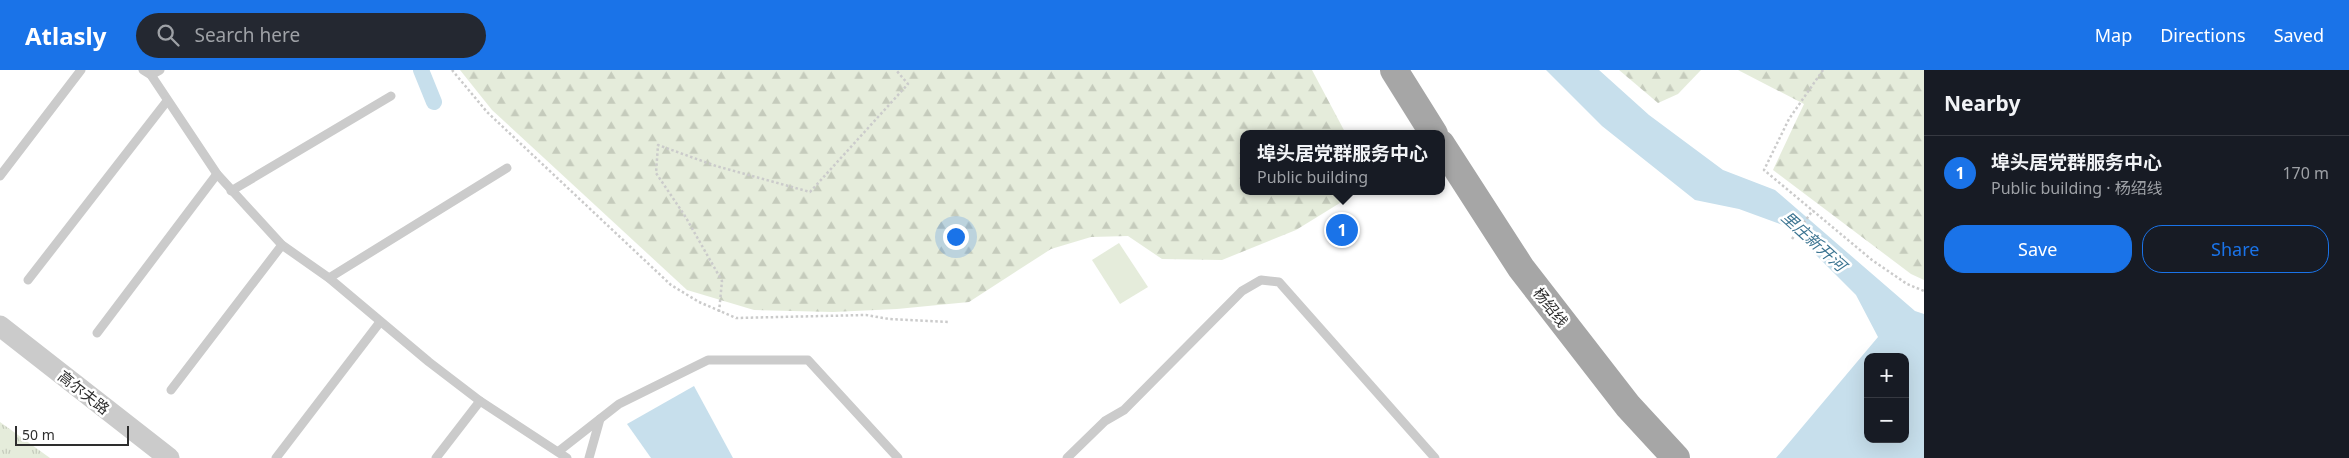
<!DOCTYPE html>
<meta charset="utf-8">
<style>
body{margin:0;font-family:"Noto Sans","Noto Sans SC",sans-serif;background:#242831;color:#f1f3f6}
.controls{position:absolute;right:15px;bottom:15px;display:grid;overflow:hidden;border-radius:10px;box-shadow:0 5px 20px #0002}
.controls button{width:45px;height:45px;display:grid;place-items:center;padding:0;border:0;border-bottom:1px solid #363941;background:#171b24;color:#f1f3f6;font:25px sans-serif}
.scale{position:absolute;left:15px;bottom:12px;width:114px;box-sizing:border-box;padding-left:5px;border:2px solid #2e2e2e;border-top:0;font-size:14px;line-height:18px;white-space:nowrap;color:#2e2e2e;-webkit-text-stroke:4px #fff;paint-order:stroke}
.you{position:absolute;left:955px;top:166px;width:18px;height:18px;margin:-12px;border:4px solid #fff;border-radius:50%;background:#1a73e8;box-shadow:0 0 0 8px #1a73e833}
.badge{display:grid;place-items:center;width:32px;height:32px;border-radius:50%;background:#1a73e8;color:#fff;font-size:16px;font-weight:700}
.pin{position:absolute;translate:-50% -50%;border:2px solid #fff;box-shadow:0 1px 5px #0006}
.popup{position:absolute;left:1240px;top:60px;width:205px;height:65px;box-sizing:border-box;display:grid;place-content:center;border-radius:10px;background:#171b24;filter:drop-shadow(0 1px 4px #0005);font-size:16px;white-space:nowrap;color:#9ea1a6}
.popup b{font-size:19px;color:#f1f3f6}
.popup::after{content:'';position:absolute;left:50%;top:100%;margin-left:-10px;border:10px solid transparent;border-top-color:#171b24}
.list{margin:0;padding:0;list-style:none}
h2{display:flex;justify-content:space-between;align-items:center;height:65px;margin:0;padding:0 20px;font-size:21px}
h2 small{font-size:16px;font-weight:400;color:#9ea1a6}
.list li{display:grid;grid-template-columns:32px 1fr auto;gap:15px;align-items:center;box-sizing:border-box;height:75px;padding:0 20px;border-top:1px solid #363941}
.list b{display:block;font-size:19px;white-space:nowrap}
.list p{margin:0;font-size:16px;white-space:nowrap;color:#9ea1a6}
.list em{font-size:16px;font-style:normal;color:#9ea1a6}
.actions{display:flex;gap:10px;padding:15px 20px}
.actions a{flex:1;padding:11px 0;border:1px solid #1a73e8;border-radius:20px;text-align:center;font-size:18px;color:#1a73e8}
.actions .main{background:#1a73e8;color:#fff}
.icon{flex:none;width:28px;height:28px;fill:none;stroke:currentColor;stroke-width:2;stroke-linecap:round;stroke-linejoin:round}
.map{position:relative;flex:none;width:1924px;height:388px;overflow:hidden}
header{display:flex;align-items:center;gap:30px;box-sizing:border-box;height:70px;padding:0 25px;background:#1a73e8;color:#fff}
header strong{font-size:24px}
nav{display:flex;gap:28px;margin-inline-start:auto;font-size:18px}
.search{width:350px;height:45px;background:#242831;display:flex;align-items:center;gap:12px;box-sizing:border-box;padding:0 18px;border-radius:28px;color:#9ea1a6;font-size:19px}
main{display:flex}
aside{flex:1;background:#171b24}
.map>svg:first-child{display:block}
</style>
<header>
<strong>Atlasly</strong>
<div class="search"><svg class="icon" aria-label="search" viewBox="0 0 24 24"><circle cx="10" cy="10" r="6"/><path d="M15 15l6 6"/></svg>Search here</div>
<nav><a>Map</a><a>Directions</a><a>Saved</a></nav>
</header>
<main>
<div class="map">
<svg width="1924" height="388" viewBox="0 0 1924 388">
<defs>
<pattern id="grass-tufts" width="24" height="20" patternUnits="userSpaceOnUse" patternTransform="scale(1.25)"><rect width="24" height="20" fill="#e5ecdb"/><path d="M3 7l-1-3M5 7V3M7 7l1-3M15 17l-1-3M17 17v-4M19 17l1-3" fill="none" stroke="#c5cbbc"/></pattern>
<pattern id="forest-firs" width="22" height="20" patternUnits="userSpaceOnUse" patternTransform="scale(1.25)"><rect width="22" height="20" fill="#e5ecdb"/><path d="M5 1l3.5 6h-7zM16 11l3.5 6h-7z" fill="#c5cbbc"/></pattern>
</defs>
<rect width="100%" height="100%" fill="#fff"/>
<polygon fill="url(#grass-tufts)" points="0,352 50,388 0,388"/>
<g fill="url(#forest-firs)">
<polygon points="460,0 1312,0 1346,64 1243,64 1243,121 1348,121 1348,128 1296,160 1222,190 1162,189 1128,166 1091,167 1051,179 969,232 897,239 833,242 754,240 687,220 492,40"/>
<polygon points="1619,0 1701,0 1678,24 1658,33"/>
<polygon points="1738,0 1924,0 1924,210 1911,204 1773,100 1804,34"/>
</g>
<polygon fill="#e5ecdb" points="1119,173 1148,217 1120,234 1092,190"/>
<g fill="#c7dfec" fill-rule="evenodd">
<path d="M1546 0H1599L1649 45 1723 100 1775 120 1915 241 1924 244V388H1776L1878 267 1856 225 1788 157 1739 139 1695 130 1602 56ZM1868 287H1905V369H1868Z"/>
<polygon points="694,316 733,388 651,388 627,354"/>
</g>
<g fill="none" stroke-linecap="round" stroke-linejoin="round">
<polyline stroke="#c7dfec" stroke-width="16" points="421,0 434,32"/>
<g stroke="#cbcbcb" stroke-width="2.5" stroke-dasharray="2.5 2.5" stroke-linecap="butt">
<polyline points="452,0 487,42 671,215 699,232 736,248 866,245 889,249 949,252"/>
<polyline points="1823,0 1789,49 1764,100 1872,190 1907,214 1924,221"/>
<polyline points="1792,169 1813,140"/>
<polyline points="719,242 722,211 685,146 656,103 658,75 716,96 810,122 908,14 896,0"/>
</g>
<g stroke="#cbcbcb" stroke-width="9">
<polyline points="143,0 151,5 217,104 282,175 329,208 429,292 480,331 567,388"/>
<polyline points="151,5 160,0"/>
<polyline points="0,106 81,0"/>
<polyline points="231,121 391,26"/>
<polyline points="329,208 507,98"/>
<polyline points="28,210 167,31"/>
<polyline points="97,263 217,104"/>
<polyline points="171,320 282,175"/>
<polyline points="559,381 619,334 708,290 808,290 898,388"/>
<polyline points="276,388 380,252"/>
<polyline points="436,388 480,331"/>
<polyline points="589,388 600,349"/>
<polyline points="1067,388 1105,351 1124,340 1242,221 1261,210 1279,212 1435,388"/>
</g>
<polyline stroke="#cbcbcb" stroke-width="21" points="0,256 169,388"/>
<g stroke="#a6a6a6" stroke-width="28">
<polyline points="1394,0 1434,64"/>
<polyline points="1441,74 1521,198 1628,336 1676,388"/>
</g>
</g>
<g text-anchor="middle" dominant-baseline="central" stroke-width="5" stroke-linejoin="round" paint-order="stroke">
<g font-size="15" fill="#2e2e2e" stroke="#fff">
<text transform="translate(1551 237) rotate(52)">杨绍线</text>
<text transform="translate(84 322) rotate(38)">高尔夫路</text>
</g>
<g font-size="16" font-style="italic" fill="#3b7491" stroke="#fff">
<text transform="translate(1814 171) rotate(42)">里庄新开河</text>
</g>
</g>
</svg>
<div class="controls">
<button>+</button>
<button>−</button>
</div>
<div class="scale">50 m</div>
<div class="you"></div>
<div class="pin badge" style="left:1342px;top:160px">1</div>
<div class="popup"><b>埠头居党群服务中心</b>Public building</div>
</div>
<aside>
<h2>Nearby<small></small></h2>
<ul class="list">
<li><span class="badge">1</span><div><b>埠头居党群服务中心</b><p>Public building · 杨绍线</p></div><em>170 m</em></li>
</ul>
<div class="actions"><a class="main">Save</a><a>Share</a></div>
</aside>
</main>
